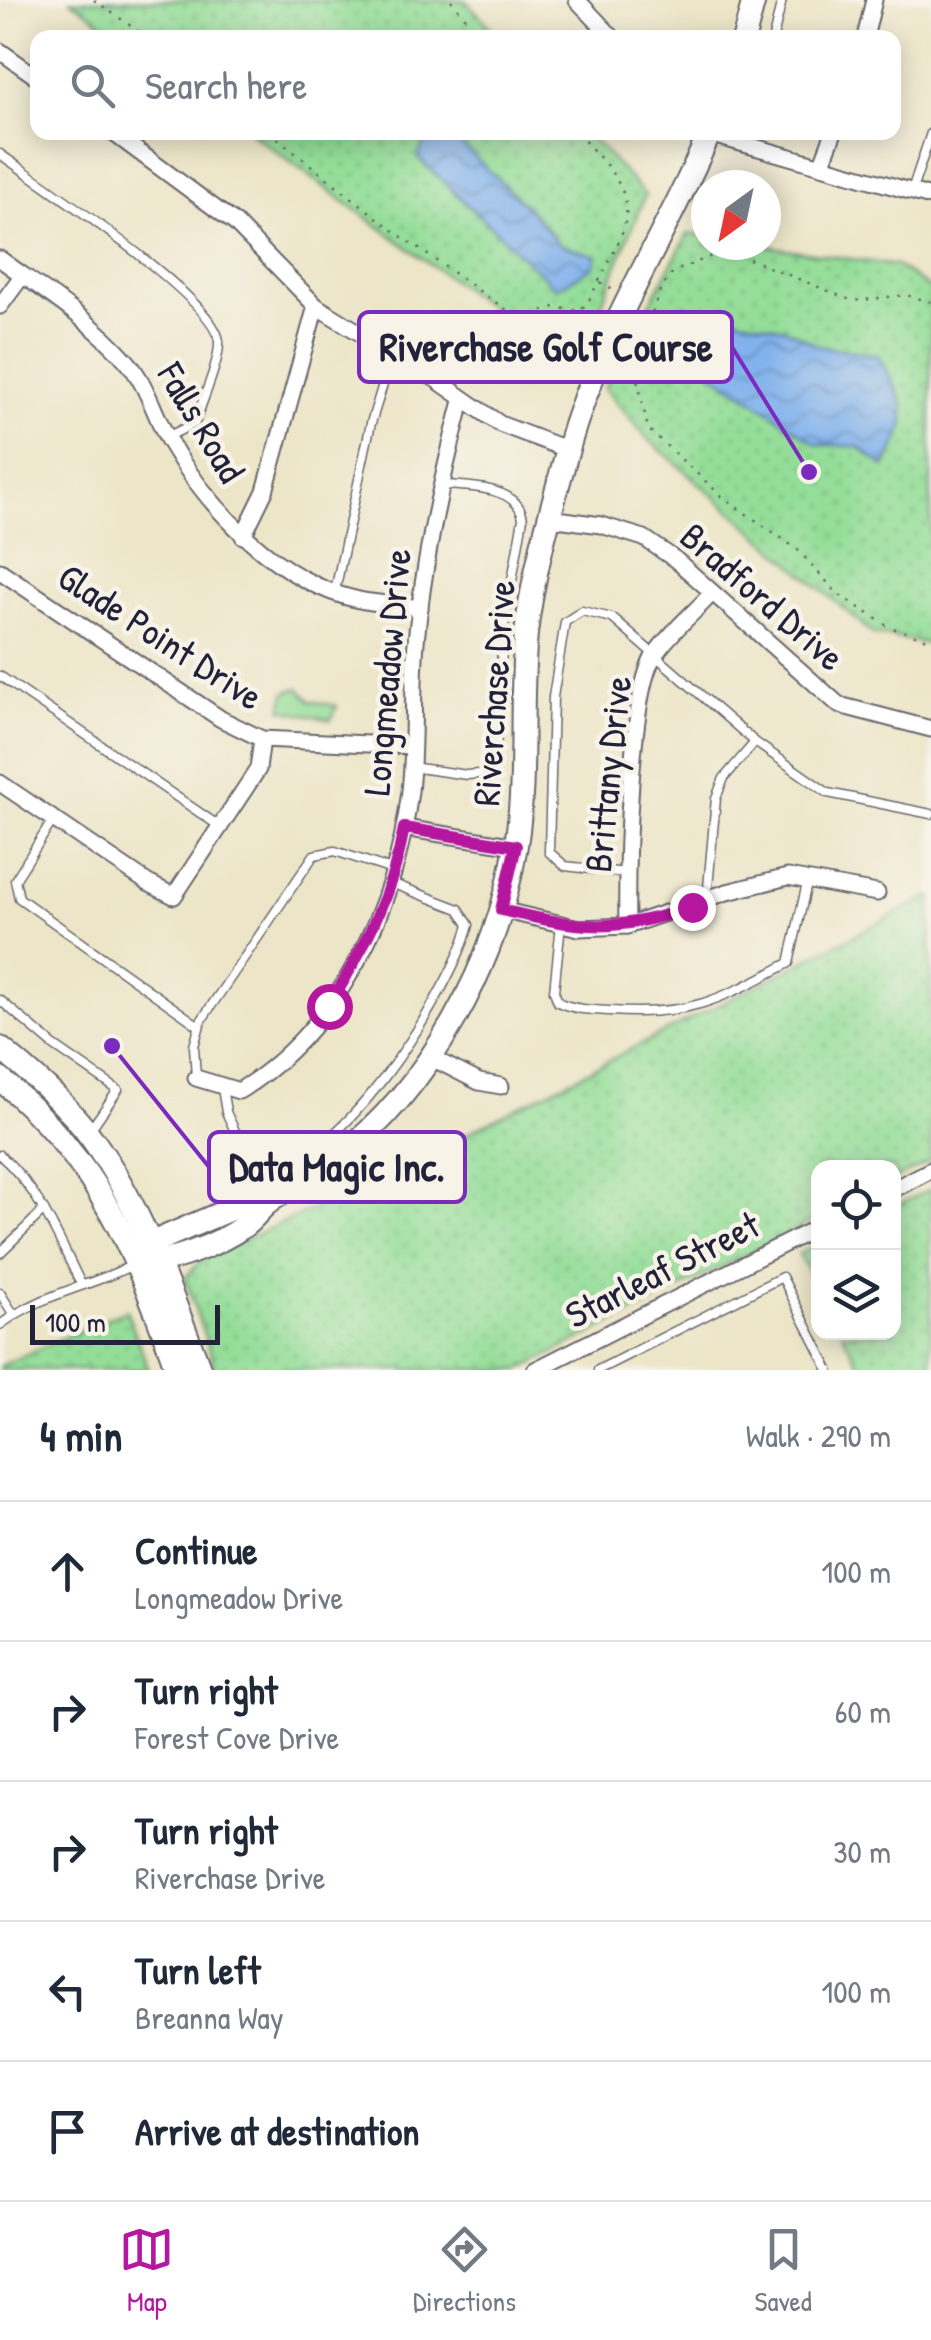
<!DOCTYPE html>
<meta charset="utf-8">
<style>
body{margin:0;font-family:"Patrick Hand",sans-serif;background:#f2f2f3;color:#1f2937}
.controls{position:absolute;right:30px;bottom:30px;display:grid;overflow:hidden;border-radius:20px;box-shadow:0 5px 25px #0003}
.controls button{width:90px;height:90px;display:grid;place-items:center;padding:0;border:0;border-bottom:2px solid #e0e1e3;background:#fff;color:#1f2937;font:50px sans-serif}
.compass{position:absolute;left:691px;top:170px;width:90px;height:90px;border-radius:50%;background:#fff;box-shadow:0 5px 25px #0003;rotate:213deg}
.scale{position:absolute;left:30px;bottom:25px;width:190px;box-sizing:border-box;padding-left:10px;border:5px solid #22223b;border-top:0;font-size:28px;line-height:35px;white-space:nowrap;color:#22223b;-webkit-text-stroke:8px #f7f3e8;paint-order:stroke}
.stop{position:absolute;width:30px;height:30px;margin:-22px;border:8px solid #b5179e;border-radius:50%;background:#fff}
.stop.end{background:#b5179e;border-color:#fff;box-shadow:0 2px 10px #0008}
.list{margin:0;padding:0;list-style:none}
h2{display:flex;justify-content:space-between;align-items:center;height:130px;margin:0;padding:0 40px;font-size:42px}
h2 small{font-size:32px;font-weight:400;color:#747a83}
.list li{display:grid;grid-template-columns:65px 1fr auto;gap:30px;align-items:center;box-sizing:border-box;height:140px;padding:0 40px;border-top:2px solid #e0e1e3}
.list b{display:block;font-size:38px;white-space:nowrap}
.list p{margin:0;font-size:32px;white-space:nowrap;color:#747a83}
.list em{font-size:32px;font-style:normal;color:#747a83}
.icon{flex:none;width:55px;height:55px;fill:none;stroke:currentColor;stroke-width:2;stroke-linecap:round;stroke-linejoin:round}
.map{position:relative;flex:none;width:931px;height:1370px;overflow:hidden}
.search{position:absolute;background:#fff;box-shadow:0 5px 25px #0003;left:30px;right:30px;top:30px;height:110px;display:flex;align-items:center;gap:25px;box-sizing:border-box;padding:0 35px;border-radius:20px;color:#747a83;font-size:38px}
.sheet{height:830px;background:#fff}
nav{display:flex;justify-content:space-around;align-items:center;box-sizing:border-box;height:140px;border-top:2px solid #e0e1e3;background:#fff;font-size:28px;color:#747a83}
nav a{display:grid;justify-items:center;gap:5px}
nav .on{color:#b5179e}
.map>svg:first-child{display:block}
</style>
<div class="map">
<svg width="931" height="1370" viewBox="0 0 931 1370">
<defs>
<pattern id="grass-dots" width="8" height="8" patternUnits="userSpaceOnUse" patternTransform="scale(2.5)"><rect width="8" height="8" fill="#94de99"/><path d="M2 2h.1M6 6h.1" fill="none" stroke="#7fbe85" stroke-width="1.8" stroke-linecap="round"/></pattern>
<pattern id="water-waves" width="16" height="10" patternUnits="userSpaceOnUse" patternTransform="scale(2.5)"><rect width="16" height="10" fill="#81b2ed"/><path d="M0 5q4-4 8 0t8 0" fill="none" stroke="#6990c1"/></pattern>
</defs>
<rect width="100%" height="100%" fill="#f7f3e8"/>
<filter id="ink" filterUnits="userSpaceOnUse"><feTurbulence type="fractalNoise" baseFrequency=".01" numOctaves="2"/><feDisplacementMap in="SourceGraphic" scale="20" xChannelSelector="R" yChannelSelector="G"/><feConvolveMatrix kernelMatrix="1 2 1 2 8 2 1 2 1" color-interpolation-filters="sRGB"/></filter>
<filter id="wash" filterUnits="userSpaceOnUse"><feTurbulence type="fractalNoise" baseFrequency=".0048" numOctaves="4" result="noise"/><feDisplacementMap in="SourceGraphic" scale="40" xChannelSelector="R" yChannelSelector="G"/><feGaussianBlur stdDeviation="2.25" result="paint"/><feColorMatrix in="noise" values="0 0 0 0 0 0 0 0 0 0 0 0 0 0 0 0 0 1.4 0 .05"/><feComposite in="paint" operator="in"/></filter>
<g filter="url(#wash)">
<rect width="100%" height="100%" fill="#ece5c7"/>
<g fill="url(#grass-dots)" stroke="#5b806a" stroke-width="2.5">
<polygon points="71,0 465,0 500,37 122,37"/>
<polygon points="251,133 587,133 645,195 575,370"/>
<polygon points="688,234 706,236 706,245 760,245 896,266 931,289 931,644 873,634 648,439 604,388"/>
<polygon points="931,896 931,1161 894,1180 894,1168 818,1168 818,1218 520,1370 216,1370 185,1278 203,1258 348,1194"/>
<polygon points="931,1189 931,1370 863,1370 842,1333 894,1332 894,1207"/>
<polygon points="818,1244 818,1290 799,1254"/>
<polygon points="126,1310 149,1370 0,1370 0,1366"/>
</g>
<polygon fill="#94de99" stroke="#5b806a" stroke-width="2.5" points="299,688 311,701 337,706 331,720 282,709 286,692"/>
<g fill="url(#water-waves)" stroke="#526a94" stroke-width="2.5">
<polygon points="427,134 451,134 530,210 560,245 597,256 593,267 556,288 418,158"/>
<path d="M679 306 785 328 819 346 878 355C906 409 916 410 885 467L858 447 817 444 662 338Z"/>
</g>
</g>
<g filter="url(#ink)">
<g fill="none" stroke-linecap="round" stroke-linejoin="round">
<g stroke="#69666c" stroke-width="11">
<g id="lane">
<polyline points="773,38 782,0"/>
<path d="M0 154C40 183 218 300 219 342 220 361 201 404 195 423L167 437"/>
<polyline points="912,190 931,133"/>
<polyline points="335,591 371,423 393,352"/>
<polyline points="0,676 222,828"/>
<path d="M411 767 467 775 490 773 495 767 503 632 523 518C518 486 467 486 441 485"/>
<polyline points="53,820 15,880 19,898 199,1026"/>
<polyline points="626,873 565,866 549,852 553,697 565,622 582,611 612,618 755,742"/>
<polyline points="707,899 716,798 724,778 755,742 828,793 931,814"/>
<path d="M561 924 554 991 558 1002C574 1010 593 1010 611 1011 690 1017 721 999 789 963L808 879"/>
<polyline points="0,1000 53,1045 118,1090 90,1130"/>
<polyline points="196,1078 194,1046 201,1021 314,855 335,851 395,871"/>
<path d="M222 1088 226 1112 254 1172C333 1182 451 992 469 925L459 909 391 883"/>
<path d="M0 1155C39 1189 58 1237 80 1282"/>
<polyline points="0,1253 44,1210"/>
<polyline points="0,1293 14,1315"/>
<path d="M0 1325C42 1293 90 1287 135 1264"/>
<polyline points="598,1370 782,1277 829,1370"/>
</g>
</g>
<g stroke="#69666c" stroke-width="19">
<g id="street">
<polyline points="577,0 613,38"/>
<polyline points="865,38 874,0"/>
<polyline points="0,51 38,78"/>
<polyline points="112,132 235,223 316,306 437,380 500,424 568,450"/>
<polyline points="709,134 931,197"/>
<polyline points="821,166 834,132"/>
<path d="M0 259C43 290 91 320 126 360 147 384 154 414 169 441 208 508 279 583 359 600 379 604 400 605 420 608"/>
<polyline points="0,306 22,276"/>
<polyline points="550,518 601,525 644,538 676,560 839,705 931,729"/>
<polyline points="243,536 265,491 316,306"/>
<polyline points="0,571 221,719 262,739 411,746"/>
<polyline points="0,783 148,883 174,896 258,769 262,739"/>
<polyline points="404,828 516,846"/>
<polyline points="501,910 579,928 627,926 727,892 788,877 877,893"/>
<path d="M627 926C626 874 629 695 654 656 669 633 694 613 712 593"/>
<polyline points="430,1057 479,1082 501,1086"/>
<path d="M196 1078 239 1091C341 1028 396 906 410 791 416 738 411 684 417 632 425 553 442 477 462 401"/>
<polyline points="894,1189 931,1170"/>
<polyline points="535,1370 818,1227"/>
</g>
</g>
<g stroke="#69666c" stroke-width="26">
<g id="secondary">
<polyline points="744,38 754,0"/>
<path d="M0 1048C33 1075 68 1105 93 1140 142 1208 170 1292 200 1370"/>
<path d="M0 1079C99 1162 136 1252 177 1370"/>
<polyline points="143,1256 149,1244 233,1208 269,1202"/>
<path d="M139 1262C166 1266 221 1243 244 1226 254 1219 261 1207 271 1200 292 1187 315 1176 335 1160 430 1088 498 962 516 845 527 775 519 704 526 634 533 571 551 510 568 449 599 336 664 240 710 132"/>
</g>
</g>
<g stroke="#69666c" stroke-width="2.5" stroke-dasharray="2.5 8" stroke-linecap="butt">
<polyline points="94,0 148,38"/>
<polyline points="451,0 482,38"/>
<path d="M269 132 398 234 502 307 525 318 552 307 579 311 588 302C633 214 649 206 576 132"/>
<polyline points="600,283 614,290"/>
<polyline points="931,302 906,295 853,301 744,257 716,254 673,272 660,290 638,353 637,377 648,429 725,499 797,549 838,594 889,627 931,640"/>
</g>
<use href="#lane" stroke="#fff" stroke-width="8"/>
<use href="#street" stroke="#fff" stroke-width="15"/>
<use href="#secondary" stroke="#fff" stroke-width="22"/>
</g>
</g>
<g fill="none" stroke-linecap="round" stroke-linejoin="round" filter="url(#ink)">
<path stroke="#b5179e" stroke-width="12" d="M329 1006C363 949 393 894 404 828L516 846 501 910C579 928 614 934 692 907"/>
</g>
<g text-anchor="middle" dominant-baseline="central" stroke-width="9" stroke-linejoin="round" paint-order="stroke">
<g font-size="38" fill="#22223b" stroke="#f7f3e8">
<text transform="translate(202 422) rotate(59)">Falls Road</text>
<text transform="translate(763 596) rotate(41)">Bradford Drive</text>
<text transform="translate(161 636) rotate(33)">Glade Point Drive</text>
<text transform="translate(386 672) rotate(-85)">Longmeadow Drive</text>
<text transform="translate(493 693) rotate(-86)">Riverchase Drive</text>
<text transform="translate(607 774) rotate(-84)">Brittany Drive</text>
<text transform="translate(662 1269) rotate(-27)">Starleaf Street</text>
</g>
</g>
<path fill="none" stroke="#7b2cbf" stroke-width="4" d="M809 472L732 347M112 1046L209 1167"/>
<g fill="#7b2cbf" stroke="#f7f3e8" stroke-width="4">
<circle cx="809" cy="472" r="10"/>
<circle cx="112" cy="1046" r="10"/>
</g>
<g fill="#f7f3e8" stroke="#7b2cbf" stroke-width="4">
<rect x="359" y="312" width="373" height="70" rx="10"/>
<rect x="209" y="1132" width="256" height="70" rx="10"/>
</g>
<g font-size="40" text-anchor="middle" font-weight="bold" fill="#22223b">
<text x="546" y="361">Riverchase Golf Course</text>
<text x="337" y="1181">Data Magic Inc.</text>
</g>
</svg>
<div class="controls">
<button><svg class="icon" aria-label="locate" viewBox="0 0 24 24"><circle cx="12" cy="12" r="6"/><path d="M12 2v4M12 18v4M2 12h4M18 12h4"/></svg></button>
<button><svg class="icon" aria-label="layers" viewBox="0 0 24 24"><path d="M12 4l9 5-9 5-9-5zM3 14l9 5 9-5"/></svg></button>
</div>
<svg class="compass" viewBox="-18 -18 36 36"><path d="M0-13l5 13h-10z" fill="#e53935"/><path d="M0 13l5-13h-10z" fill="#747a83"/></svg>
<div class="scale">100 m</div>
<div class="stop" style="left:329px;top:1006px"></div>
<div class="stop end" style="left:692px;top:907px"></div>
<div class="search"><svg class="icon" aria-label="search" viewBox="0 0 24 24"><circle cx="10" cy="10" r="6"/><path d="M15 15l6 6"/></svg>Search here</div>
</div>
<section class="sheet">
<h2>4 min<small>Walk · 290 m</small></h2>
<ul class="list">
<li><svg class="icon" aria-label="ahead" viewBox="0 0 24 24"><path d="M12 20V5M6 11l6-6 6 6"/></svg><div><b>Continue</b><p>Longmeadow Drive</p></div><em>100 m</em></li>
<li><svg class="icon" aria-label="right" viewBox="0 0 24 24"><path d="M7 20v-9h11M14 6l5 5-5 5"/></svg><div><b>Turn right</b><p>Forest Cove Drive</p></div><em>60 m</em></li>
<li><svg class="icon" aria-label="right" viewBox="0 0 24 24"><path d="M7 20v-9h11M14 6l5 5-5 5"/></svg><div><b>Turn right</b><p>Riverchase Drive</p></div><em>30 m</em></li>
<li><svg class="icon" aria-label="left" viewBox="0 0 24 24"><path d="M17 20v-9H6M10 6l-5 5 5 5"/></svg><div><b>Turn left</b><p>Breanna Way</p></div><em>100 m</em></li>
<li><svg class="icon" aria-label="arrive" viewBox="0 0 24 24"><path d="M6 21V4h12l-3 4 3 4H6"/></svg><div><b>Arrive at destination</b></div></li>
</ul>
</section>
<nav>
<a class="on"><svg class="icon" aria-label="map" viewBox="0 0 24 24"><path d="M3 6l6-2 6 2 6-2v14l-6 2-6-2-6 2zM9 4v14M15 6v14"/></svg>Map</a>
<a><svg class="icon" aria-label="directions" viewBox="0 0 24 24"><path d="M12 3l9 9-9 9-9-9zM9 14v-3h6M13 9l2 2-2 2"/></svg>Directions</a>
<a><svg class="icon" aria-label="saved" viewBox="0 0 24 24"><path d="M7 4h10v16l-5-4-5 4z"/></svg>Saved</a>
</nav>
